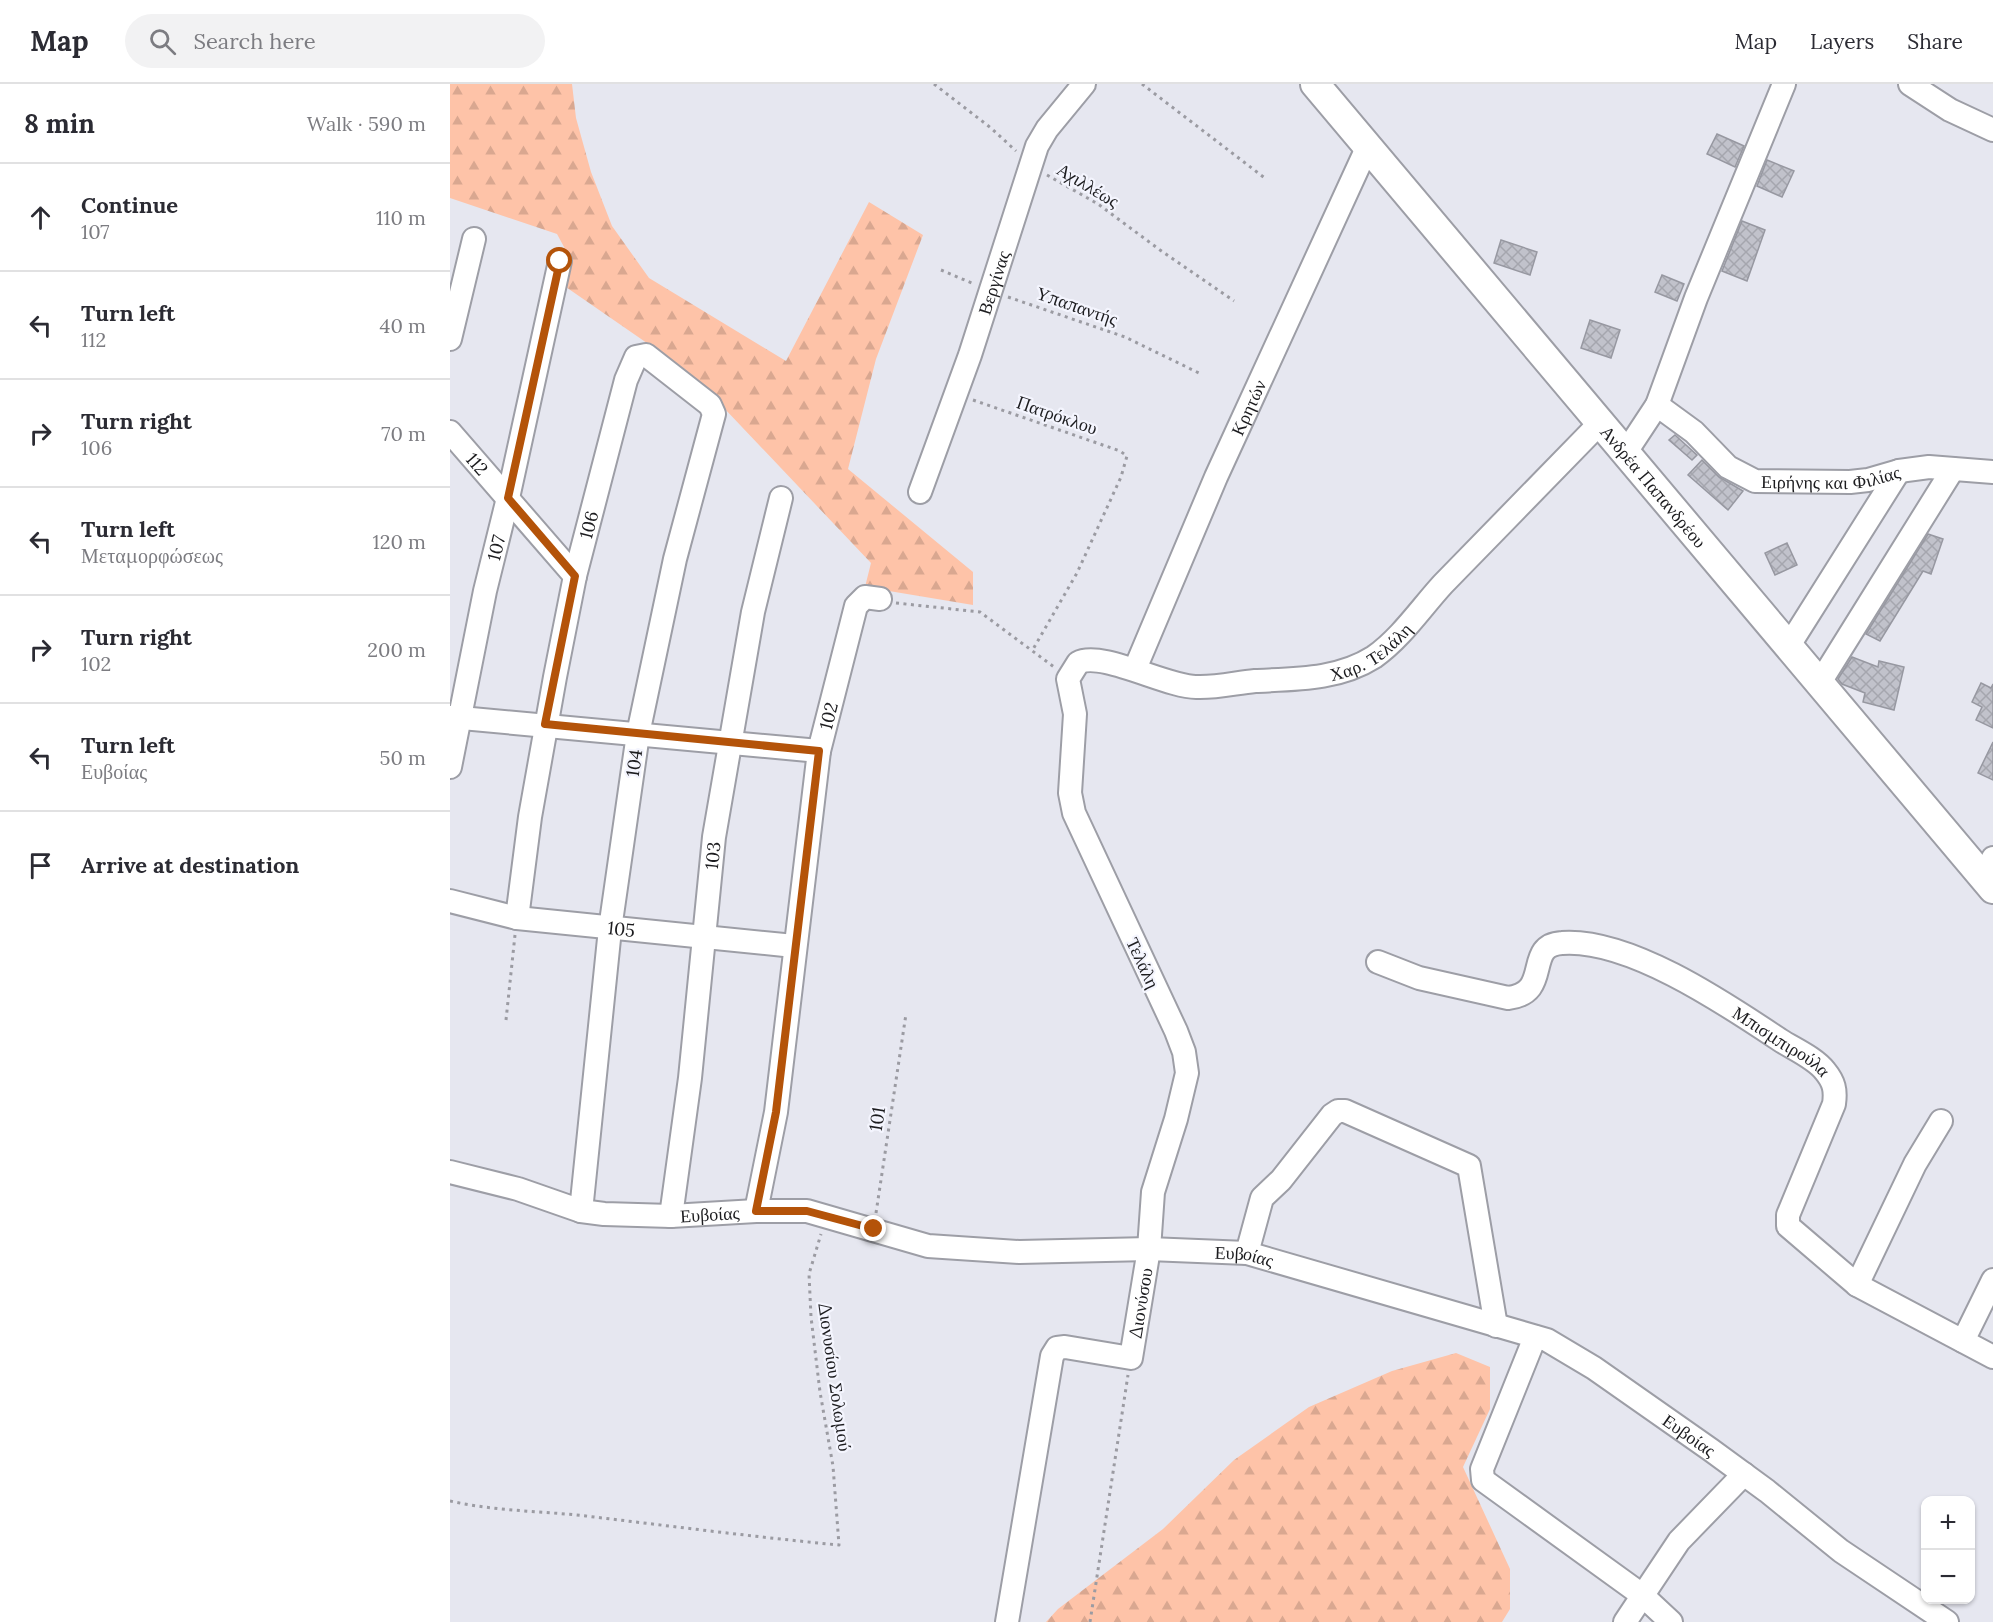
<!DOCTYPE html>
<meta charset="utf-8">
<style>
body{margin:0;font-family:Lora,serif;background:#f2f2f3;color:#2b2b33}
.controls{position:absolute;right:18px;bottom:18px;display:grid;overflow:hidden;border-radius:12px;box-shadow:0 2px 4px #0004}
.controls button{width:54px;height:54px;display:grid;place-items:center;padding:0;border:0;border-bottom:2px solid #e1e1e2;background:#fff;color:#2b2b33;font:30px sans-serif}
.stop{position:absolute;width:18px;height:18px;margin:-14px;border:4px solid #b45309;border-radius:50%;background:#fff}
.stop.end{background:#b45309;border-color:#fff;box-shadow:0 2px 6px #0008}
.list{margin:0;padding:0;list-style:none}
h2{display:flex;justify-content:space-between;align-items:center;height:78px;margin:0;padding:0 24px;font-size:26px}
h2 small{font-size:20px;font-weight:400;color:#7c7c81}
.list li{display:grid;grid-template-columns:39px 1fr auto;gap:18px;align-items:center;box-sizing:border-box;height:108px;padding:0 24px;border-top:2px solid #e1e1e2}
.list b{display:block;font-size:22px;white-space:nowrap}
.list p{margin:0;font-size:20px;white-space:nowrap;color:#7c7c81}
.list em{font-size:20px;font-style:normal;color:#7c7c81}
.icon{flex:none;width:33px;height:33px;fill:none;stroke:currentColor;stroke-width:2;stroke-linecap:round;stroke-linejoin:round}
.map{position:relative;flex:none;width:1543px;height:1538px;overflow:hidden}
header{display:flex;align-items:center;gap:36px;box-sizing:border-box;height:84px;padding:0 30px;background:#fff;border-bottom:2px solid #e1e1e2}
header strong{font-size:28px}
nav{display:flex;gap:33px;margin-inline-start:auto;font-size:21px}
.search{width:420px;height:54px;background:#f2f2f3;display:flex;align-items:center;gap:15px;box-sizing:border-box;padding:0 21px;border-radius:33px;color:#7c7c81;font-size:22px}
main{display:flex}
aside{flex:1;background:#fff}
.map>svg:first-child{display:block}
</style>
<header>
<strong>Map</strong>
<div class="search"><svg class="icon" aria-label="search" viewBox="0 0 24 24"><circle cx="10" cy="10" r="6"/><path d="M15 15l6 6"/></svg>Search here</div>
<nav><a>Map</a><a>Layers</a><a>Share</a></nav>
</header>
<main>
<aside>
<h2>8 min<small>Walk · 590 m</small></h2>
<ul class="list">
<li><svg class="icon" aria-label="ahead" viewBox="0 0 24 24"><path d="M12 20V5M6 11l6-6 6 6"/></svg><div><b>Continue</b><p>107</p></div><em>110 m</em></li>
<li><svg class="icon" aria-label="left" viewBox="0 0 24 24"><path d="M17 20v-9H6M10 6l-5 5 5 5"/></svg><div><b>Turn left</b><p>112</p></div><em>40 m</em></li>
<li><svg class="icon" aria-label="right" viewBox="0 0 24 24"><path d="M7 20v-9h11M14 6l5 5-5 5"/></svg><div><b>Turn right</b><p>106</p></div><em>70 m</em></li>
<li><svg class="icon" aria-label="left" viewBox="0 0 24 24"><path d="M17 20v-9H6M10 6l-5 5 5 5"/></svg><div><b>Turn left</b><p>Μεταμορφώσεως</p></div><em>120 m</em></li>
<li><svg class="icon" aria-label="right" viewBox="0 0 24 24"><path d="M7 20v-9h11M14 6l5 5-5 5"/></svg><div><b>Turn right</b><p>102</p></div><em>200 m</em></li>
<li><svg class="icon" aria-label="left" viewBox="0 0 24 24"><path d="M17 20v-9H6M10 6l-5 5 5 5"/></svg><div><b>Turn left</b><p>Ευβοίας</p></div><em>50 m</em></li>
<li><svg class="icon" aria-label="arrive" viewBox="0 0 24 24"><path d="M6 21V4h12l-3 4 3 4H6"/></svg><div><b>Arrive at destination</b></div></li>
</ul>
</aside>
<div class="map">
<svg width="1543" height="1538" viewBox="0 0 1543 1538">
<defs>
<pattern id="forest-firs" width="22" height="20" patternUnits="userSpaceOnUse" patternTransform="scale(1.5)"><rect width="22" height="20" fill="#fec3a8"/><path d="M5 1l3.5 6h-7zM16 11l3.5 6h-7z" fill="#d9a790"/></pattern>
<pattern id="building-cross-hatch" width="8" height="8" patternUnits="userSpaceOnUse" patternTransform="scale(1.5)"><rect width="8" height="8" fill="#c1c2cb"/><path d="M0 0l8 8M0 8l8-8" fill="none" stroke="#a5a6ae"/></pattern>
</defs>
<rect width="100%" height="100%" fill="#e6e7f0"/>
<g fill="url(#forest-firs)">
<polygon points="0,0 122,0 126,34 141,88 162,142 199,194 336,277 419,118 473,151 426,275 398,385 523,488 523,521 415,503 421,479 273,323 194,257 113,201 120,174 107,150 0,114"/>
<polygon points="1006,1269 1040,1283 1040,1325 1013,1383 1060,1485 1060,1525 1052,1538 596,1538 608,1525 713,1445 784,1376 859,1323 942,1287"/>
</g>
<g fill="url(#building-cross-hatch)" stroke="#9798a1" stroke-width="1.5">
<polygon points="1267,50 1294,62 1285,83 1257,70"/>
<polygon points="1317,76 1344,87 1332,113 1307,102"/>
<polygon points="1292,137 1315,146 1297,197 1272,187"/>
<polygon points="1051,156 1087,168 1080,191 1044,179"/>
<polygon points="1212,191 1234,200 1227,217 1205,208"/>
<polygon points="1140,236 1170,246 1161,274 1131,264"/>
<polygon points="1225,351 1247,371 1242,376 1219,356"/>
<polygon points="1252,376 1269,393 1293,407 1278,426 1238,391"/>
<polygon points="1478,450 1493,455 1481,490 1473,487 1430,557 1416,550"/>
<polygon points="1337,459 1347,481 1325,491 1315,469"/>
<polygon points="1402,573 1428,583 1429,577 1454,583 1444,626 1413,618 1415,609 1392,600 1388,595"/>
<polygon points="1531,599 1541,604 1543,600 1543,644 1526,636 1532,623 1522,618"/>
<polygon points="1543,658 1543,696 1528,689"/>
</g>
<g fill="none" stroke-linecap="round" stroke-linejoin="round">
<g stroke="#9d9ea6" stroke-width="26">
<g id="minor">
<polyline points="1460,0 1500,26 1543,46"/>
<polyline points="0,255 24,155"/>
<path id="s1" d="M1207 321 1244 348 1278 383 1305 397 1400 398 1418 396 1449 387 1479 383 1543 388"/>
<path id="s2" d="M0 348 125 492"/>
<polyline points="1176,368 1207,321 1246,214 1334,0"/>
<path id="s3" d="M470 408 520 271 587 62 597 45 634 0"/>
<polyline points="1338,563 1449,387"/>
<path id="s4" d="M685 585 766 393 917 64"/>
<polyline points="1369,600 1503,385"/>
<polyline points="0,633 369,667"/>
<path id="s5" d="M0 683 35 507 58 414 110 177"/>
<polyline points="1535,795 1543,774"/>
<path id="s6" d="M0 817 67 834 344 862"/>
<path id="s7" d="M67 834 80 733 105 593 125 492 176 296 186 273 196 271 260 321 264 330 225 475 188 650 160 845 131 1127"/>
<path id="s8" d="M928 878 969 894 1058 914C1103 909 1073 861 1112 859 1179 854 1276 920 1330 956 1344 965 1365 974 1375 987 1384 998 1386 1006 1384 1020L1338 1131V1142L1407 1201 1543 1273"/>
<path id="s9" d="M0 1088 68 1105 131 1127 154 1130 221 1132 306 1127H357L478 1162 569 1168 699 1165 797 1169 1097 1256 1144 1284 1261 1366 1317 1407 1391 1467 1497 1538"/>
<path id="s10" d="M306 1127 326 1028 369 667 406 522 415 513 430 515"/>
<path id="s11" d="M221 1132 240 994 264 753 303 528 331 414"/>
<polyline points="797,1169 812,1114 831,1096 882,1031 888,1027 895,1027 1019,1082 1046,1242"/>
<polyline points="1407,1201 1465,1080 1491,1037"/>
<polyline points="1085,1253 1032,1385 1033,1396 1192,1511 1221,1538"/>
<polyline points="1513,1257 1543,1196"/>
<path id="s12" d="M557 1538 602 1272 607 1264 615 1263 681 1274 699 1165 703 1108 726 1035 737 989 734 968 726 947 624 729 620 709 625 630 618 595 628 579C650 566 717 603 746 603 766 604 785 599 805 597 845 595 888 596 924 573 951 554 971 524 993 500 1045 447 1097 394 1149 340"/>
<polyline points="1175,1538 1229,1457 1294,1390"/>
</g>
</g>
<g stroke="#9d9ea6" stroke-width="32">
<g id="major">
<path id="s13" d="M865 0 1543 805"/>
</g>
</g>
<g stroke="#9b9ba2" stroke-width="3" stroke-dasharray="3 4.5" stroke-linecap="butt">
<polyline points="484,0 541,44 566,67"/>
<polyline points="692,0 816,95"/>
<polyline points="597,91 648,120 710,166 784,217"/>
<polyline points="491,186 524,200"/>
<polyline points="558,213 675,253 751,290"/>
<polyline points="523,316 670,367 677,372 671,393 627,489 582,567"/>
<polyline points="446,519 530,528 604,583"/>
<polyline points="56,936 65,851"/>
<polyline points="426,1129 456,930"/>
<path d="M0 1417C44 1427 91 1427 136 1432 220 1442 305 1453 389 1461L383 1382 370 1308 361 1233 359 1190 371 1150"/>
<polyline points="640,1538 678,1291"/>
</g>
<use href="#minor" stroke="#fff" stroke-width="22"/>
<use href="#major" stroke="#fff" stroke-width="28"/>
</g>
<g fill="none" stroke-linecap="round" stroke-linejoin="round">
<polyline stroke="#b45309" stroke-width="8" points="110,177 58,414 125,492 95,640 369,667 326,1028 306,1127 357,1127 424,1145"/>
</g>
<g text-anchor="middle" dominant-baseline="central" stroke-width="4.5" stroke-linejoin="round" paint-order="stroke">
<g font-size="18" fill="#1c1c1f" stroke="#f4f5fe">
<text transform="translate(638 101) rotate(31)">Αχιλλέως</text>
<text stroke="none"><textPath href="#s3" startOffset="222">Βεργίνας</textPath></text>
<text transform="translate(627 222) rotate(19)">Υπαπαντής</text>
<text stroke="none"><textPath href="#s4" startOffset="285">Κρητών</textPath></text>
<text transform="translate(607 331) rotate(19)">Πατρόκλου</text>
<text stroke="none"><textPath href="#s2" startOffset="42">112</textPath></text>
<text stroke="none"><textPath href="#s1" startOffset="201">Ειρήνης και Φιλίας</textPath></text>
<text stroke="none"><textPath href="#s13" startOffset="526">Ανδρέα Παπανδρέου</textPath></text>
<text stroke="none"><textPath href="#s7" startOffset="400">106</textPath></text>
<text stroke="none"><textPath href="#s5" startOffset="224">107</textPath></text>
<text stroke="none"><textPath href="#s12" startOffset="1388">Χαρ. Τελάλη</textPath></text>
<text stroke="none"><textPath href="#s10" startOffset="501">102</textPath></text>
<text transform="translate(184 679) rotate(-82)">104</text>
<text stroke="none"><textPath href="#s11" startOffset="363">103</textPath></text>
<text stroke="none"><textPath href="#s6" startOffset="174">105</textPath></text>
<text transform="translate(693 879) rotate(65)">Τελάλη</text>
<text stroke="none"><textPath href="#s8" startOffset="464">Μπισμπιρούλα</textPath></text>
<text transform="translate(427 1035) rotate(-81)">101</text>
<text stroke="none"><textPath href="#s9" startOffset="266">Ευβοίας</textPath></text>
<text stroke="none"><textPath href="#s9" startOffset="806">Ευβοίας</textPath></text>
<text stroke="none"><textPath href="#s12" startOffset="410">Διονύσου</textPath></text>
<text transform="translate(385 1293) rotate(82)">Διονυσίου Σολωμού</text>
<text stroke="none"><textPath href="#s9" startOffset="1292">Ευβοίας</textPath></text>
</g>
</g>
</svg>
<div class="controls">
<button>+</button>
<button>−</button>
</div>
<div class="stop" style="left:110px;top:177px"></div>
<div class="stop end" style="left:424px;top:1145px"></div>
</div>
</main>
